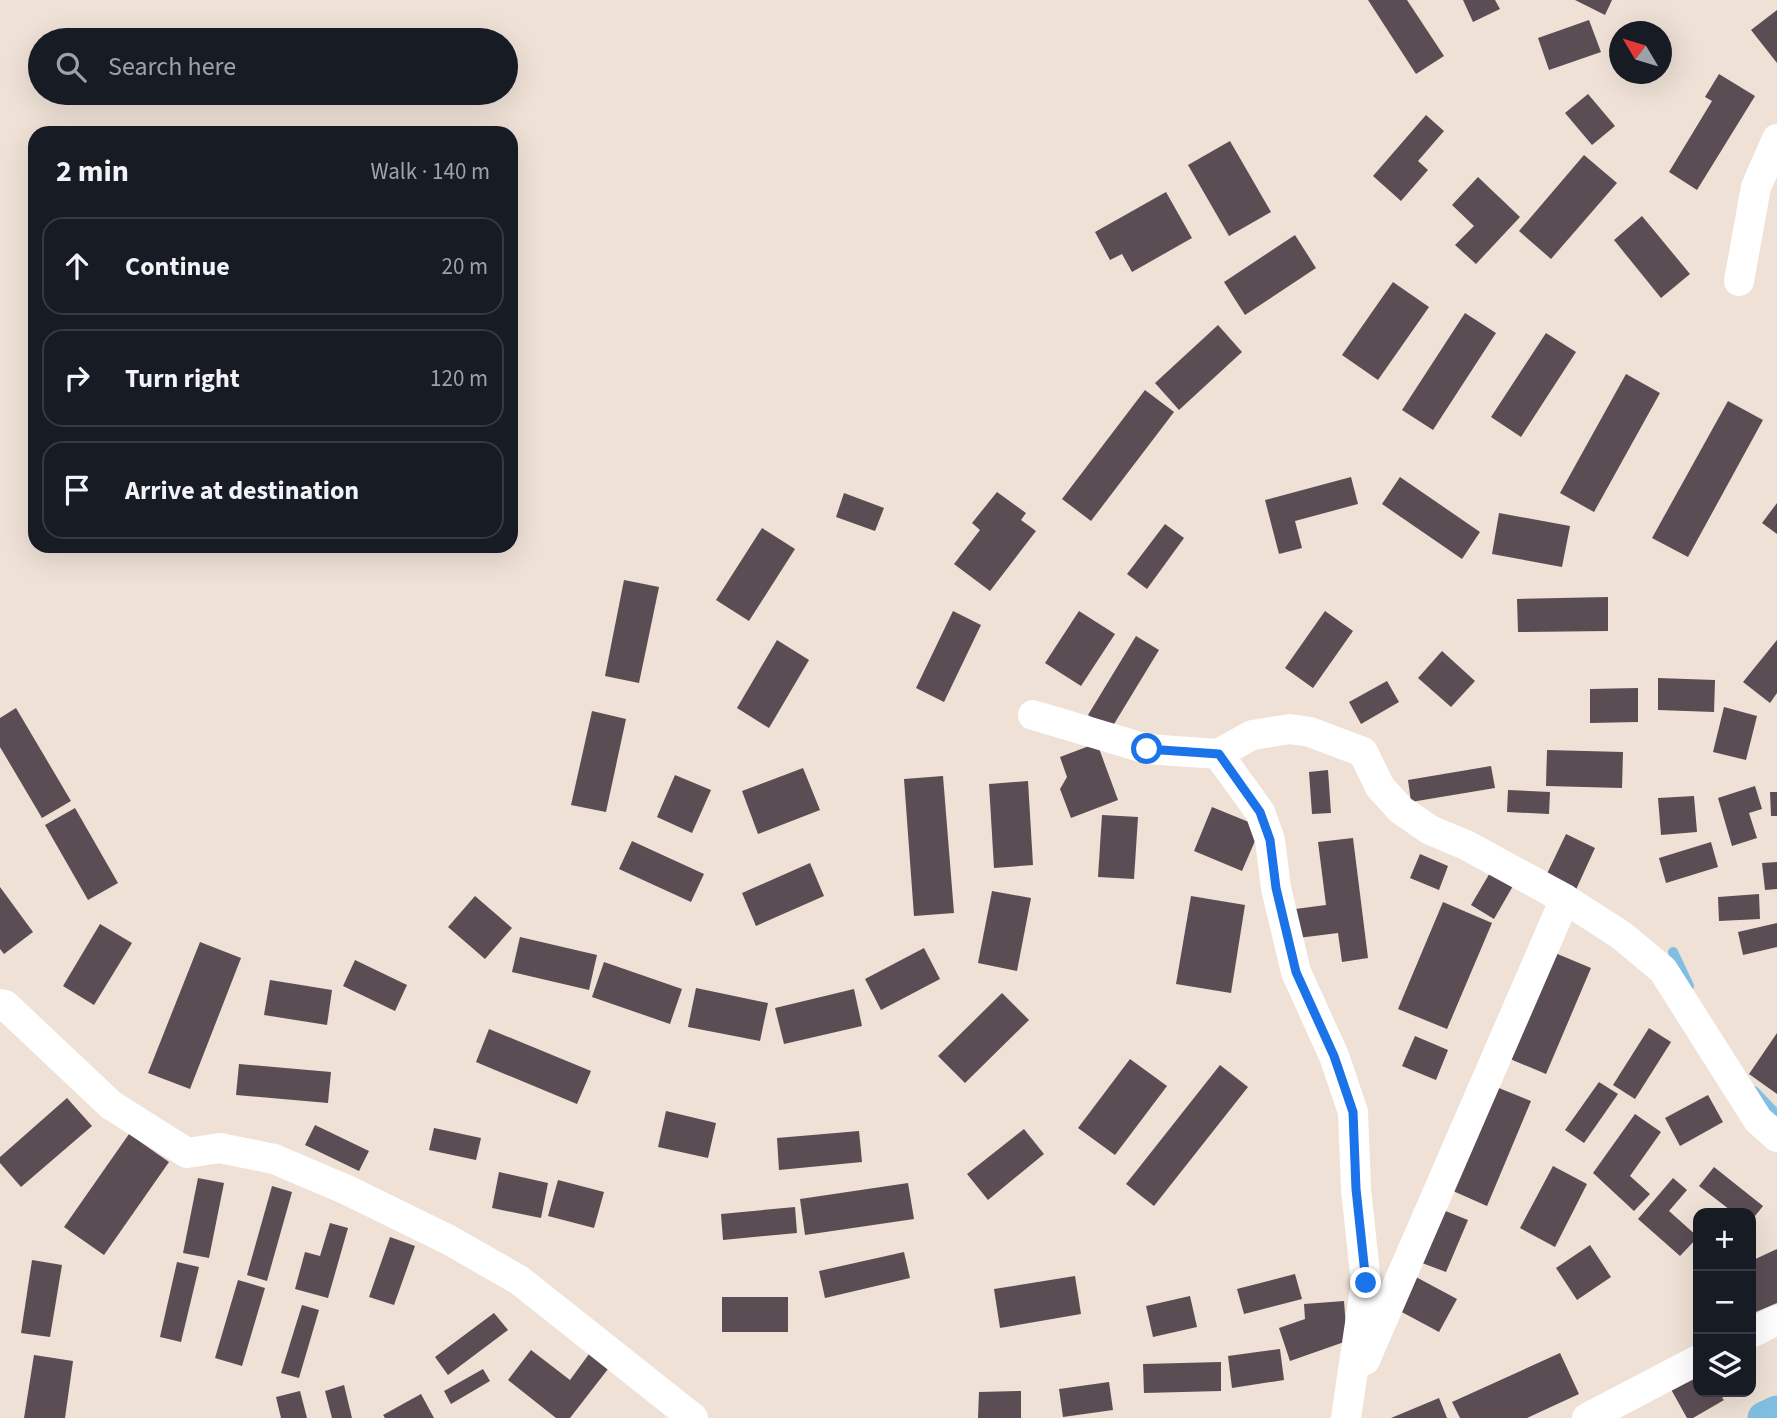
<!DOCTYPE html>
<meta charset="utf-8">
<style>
body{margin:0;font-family:"Source Sans 3",sans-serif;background:#20242c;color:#f1f3f6}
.controls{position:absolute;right:21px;bottom:21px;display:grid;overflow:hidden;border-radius:14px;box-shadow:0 7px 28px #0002}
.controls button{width:63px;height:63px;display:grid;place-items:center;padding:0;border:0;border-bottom:2px solid #363941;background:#171b24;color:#f1f3f6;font:35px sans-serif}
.compass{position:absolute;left:1609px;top:21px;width:63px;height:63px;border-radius:50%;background:#171b24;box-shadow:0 7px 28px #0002;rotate:308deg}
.stop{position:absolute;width:21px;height:21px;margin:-16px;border:5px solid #1a73e8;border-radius:50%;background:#fff}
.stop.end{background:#1a73e8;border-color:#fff;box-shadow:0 2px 7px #0008}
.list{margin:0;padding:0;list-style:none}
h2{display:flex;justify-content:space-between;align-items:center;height:91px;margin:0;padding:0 28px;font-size:30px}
h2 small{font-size:23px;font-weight:400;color:#9ea1a6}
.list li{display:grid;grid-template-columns:46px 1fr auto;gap:21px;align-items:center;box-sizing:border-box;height:98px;margin:0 14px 14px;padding:0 14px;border:2px solid #363941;border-radius:21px}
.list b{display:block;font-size:26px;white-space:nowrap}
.list em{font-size:23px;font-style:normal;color:#9ea1a6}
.icon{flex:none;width:38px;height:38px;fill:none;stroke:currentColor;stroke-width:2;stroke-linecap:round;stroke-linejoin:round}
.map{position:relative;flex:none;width:1777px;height:1418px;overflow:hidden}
.search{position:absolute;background:#171b24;box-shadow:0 7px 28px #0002;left:28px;top:28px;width:490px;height:77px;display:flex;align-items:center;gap:18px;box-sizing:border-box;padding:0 24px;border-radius:38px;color:#9ea1a6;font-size:26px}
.panel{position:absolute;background:#171b24;box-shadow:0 7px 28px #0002;left:28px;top:126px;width:490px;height:427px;border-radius:21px}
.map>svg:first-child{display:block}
</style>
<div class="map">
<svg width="1777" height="1418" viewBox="0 0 1777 1418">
<rect width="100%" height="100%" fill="#efe1d6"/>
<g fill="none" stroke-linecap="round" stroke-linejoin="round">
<g stroke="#81bfe2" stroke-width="10">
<polyline points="1673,952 1689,986"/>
<polyline points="1754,1091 1777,1115"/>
</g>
<polyline stroke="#81bfe2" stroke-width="33" points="1764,1418 1777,1412"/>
</g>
<g fill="#5b4d54">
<polygon points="1368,0 1407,0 1444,56 1416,74"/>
<polygon points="1463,0 1495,0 1500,9 1473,22"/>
<polygon points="1575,0 1612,0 1605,15"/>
<polygon points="1777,10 1777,63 1751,30"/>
<polygon points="1589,20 1601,52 1549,70 1538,38"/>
<polygon points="1719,74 1755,96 1697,190 1669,172 1712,101 1705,97"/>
<polygon points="1588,94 1615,126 1592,145 1565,113"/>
<polygon points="1426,115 1444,131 1418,161 1428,170 1401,201 1373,176"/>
<polygon points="1230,141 1271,212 1229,236 1188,165"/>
<polygon points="1584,155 1617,183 1551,259 1519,231"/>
<polygon points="1478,177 1520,217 1476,264 1455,245 1474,226 1452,205"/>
<polygon points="1166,192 1192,238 1132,272 1122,254 1110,260 1095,232"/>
<polygon points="1642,216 1690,274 1661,298 1614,240"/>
<polygon points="1295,235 1316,268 1245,315 1224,282"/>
<polygon points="1393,282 1429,307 1378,380 1342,355"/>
<polygon points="1465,313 1496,333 1433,430 1402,410"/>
<polygon points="1218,325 1242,352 1179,410 1155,383"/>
<polygon points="1546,333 1576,352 1521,437 1491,417"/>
<polygon points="1626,374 1660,393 1594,512 1560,493"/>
<polygon points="1145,390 1174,412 1091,521 1062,499"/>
<polygon points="1728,401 1763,420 1688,557 1652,538"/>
<polygon points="1351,477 1358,504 1295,521 1302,548 1279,554 1265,500"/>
<polygon points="1400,477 1480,532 1462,559 1382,504"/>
<polygon points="997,492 1026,513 1021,520 1036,531 990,591 954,564 980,530 972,523"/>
<polygon points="844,493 884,508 875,531 836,517"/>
<polygon points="1777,503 1777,534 1762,523"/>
<polygon points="1499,513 1570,526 1562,567 1492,554"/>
<polygon points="1165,524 1184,538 1147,589 1127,574"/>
<polygon points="762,528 795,549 749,621 716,600"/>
<polygon points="624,580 659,587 639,683 605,676"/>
<polygon points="1608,597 1608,631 1518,632 1517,599"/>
<polygon points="953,611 981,625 944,702 916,688"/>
<polygon points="1079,611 1115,634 1081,686 1045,663"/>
<polygon points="1325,611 1353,631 1313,688 1285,668"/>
<polygon points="1136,636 1159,650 1111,729 1088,715"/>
<polygon points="777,640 809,660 769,728 737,708"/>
<polygon points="1777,640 1777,693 1770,703 1743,682"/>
<polygon points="1442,651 1475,681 1451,707 1418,678"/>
<polygon points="1658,678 1715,680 1714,712 1658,710"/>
<polygon points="1387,681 1399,702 1361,724 1349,702"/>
<polygon points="1638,688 1638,722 1590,723 1590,689"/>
<polygon points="1724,707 1757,716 1746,760 1713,752"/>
<polygon points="16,708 71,801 42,818 0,747 0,718"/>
<polygon points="592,711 626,719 606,812 571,805"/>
<polygon points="1097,743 1118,800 1071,818 1060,789 1067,777 1060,757"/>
<polygon points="1547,750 1623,752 1622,788 1546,786"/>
<polygon points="1491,766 1495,788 1411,802 1408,780"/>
<polygon points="803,768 820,810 758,834 742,791"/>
<polygon points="1328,770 1331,813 1312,814 1309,772"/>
<polygon points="675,775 711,790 692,833 657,817"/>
<polygon points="943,776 954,913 914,916 904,779"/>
<polygon points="1028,781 1033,865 994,868 989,784"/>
<polygon points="1755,786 1762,809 1749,813 1757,838 1732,846 1718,798"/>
<polygon points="1508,790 1550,792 1549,814 1507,812"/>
<polygon points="1770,792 1777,792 1777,816 1771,816"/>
<polygon points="1694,796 1697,832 1661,835 1658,798"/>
<polygon points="1212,807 1261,827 1242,871 1194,851"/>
<polygon points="75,808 118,883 88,900 45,825"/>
<polygon points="1102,815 1138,817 1134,879 1098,877"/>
<polygon points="1566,834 1595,848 1574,894 1544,880"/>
<polygon points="1353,838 1368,958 1342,962 1338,933 1298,938 1295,909 1326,905 1318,842"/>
<polygon points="632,841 704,874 691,902 619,869"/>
<polygon points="1711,842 1718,867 1666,883 1659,858"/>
<polygon points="1420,854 1448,866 1439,890 1410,878"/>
<polygon points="1777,862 1777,889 1765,890 1762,863"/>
<polygon points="810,863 824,896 756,926 742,893"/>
<polygon points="1494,866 1517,879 1494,919 1471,905"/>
<polygon points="0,887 33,932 4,954 0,949"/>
<polygon points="992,891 1031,898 1017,971 978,963"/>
<polygon points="1759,894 1760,919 1719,921 1718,897"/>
<polygon points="475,896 512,928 485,959 448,927"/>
<polygon points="1191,896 1245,905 1231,993 1176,984"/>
<polygon points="1443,902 1492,923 1447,1029 1398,1009"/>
<polygon points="1777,923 1777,947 1743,955 1738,932"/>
<polygon points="100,924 132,943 94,1005 63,986"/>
<polygon points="520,937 597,955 589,990 512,972"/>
<polygon points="200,942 241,958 190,1089 148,1073"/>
<polygon points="924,948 940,979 881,1010 865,979"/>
<polygon points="1548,950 1591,968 1546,1074 1503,1056"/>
<polygon points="355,960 407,985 395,1011 343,986"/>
<polygon points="604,962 682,989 670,1024 592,997"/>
<polygon points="270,980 332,990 327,1025 264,1015"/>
<polygon points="696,988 768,1003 760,1041 688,1027"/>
<polygon points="854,989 862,1026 784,1044 775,1008"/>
<polygon points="1002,993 1029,1020 965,1083 938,1056"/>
<polygon points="1649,1028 1671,1042 1635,1099 1613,1085"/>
<polygon points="489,1029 591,1071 577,1104 476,1062"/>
<polygon points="1777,1033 1777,1094 1749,1074"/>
<polygon points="1415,1036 1448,1050 1436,1080 1402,1066"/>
<polygon points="1130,1059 1167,1086 1115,1155 1078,1128"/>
<polygon points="239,1064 331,1072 328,1103 236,1095"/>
<polygon points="1220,1065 1248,1087 1154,1206 1126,1184"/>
<polygon points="1599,1082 1618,1094 1584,1143 1565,1130"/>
<polygon points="1489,1084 1531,1101 1487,1206 1444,1187"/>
<polygon points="1708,1095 1723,1122 1680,1146 1665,1118"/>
<polygon points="67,1098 92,1126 21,1187 0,1163 0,1157"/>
<polygon points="666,1111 716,1123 708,1158 658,1147"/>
<polygon points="1635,1114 1661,1132 1630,1176 1650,1194 1634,1211 1593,1173"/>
<polygon points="315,1125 369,1151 359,1171 305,1145"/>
<polygon points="434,1128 481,1138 476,1160 429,1150"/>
<polygon points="1024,1129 1044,1154 988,1200 967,1174"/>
<polygon points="859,1131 862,1162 779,1170 777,1138"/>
<polygon points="129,1134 169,1162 104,1255 64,1227"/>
<polygon points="1553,1166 1587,1184 1555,1247 1520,1228"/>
<polygon points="1714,1167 1763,1206 1751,1221 1751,1213 1734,1213 1699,1186"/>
<polygon points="499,1172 548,1183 541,1218 492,1208"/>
<polygon points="198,1178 224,1183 209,1258 183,1253"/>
<polygon points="1673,1178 1687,1190 1669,1211 1698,1237 1680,1256 1638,1219"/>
<polygon points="558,1180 604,1192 594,1228 548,1216"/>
<polygon points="908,1183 914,1219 805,1235 800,1199"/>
<polygon points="272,1186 292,1192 267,1281 247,1275"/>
<polygon points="795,1207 797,1233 723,1240 721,1214"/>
<polygon points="1443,1210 1468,1220 1446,1272 1422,1263"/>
<polygon points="330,1223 348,1228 328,1298 295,1289 305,1252 320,1256"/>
<polygon points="390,1237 415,1246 394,1305 369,1297"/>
<polygon points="1590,1245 1611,1277 1577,1300 1556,1268"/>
<polygon points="1777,1249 1777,1303 1751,1314 1751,1261"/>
<polygon points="904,1252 910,1278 825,1298 819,1271"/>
<polygon points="32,1260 62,1265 50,1337 21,1333"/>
<polygon points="177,1262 199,1267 181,1342 160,1337"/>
<polygon points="1295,1274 1302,1299 1244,1314 1237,1289"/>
<polygon points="1075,1276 1081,1314 1000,1328 994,1289"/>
<polygon points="1416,1277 1457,1299 1439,1332 1398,1310"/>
<polygon points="238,1280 265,1288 242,1366 215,1358"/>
<polygon points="1190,1296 1197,1327 1153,1337 1146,1306"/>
<rect x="722" y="1297" width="66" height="35"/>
<polygon points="1344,1301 1347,1341 1290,1361 1279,1328 1305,1319 1304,1304"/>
<polygon points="302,1305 319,1310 299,1378 281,1373"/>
<polygon points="494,1313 508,1330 448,1375 435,1357"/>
<polygon points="1280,1349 1284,1380 1232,1388 1228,1356"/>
<polygon points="531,1350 570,1380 589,1354 608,1369 570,1418 556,1418 508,1380"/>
<polygon points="1560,1353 1579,1394 1527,1418 1460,1418 1452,1402"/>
<polygon points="34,1355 73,1361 65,1418 24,1418"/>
<polygon points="1221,1362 1221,1391 1144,1393 1143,1364"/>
<polygon points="1698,1367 1698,1392 1732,1392 1722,1398 1724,1400 1693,1418 1687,1418 1668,1384"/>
<polygon points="483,1369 490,1381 451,1404 444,1391"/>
<polygon points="1109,1382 1113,1410 1063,1417 1059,1389"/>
<polygon points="344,1385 352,1418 332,1418 325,1391"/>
<polygon points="300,1391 307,1418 281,1418 276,1397"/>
<polygon points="1021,1391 1021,1418 978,1418 979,1392"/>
<polygon points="421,1394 434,1418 385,1418 383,1415"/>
<polygon points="1439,1398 1447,1418 1391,1418"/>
</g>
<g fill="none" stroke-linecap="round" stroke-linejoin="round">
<g stroke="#fff" stroke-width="30">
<polyline points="1739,281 1756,187 1777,139"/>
<polyline points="1033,715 1147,749 1218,754 1260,812 1270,840 1276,888 1296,972 1334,1056 1353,1112 1356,1189 1366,1283 1346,1418"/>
<polyline points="1218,754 1252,735 1290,729 1310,732 1363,752 1380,787 1401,810 1430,830 1466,845 1565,899 1621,935 1663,970 1758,1120 1777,1137"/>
<polyline points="0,1004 5,1005 111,1105 187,1153 220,1148 274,1159 347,1190 449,1240 519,1280 693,1418"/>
<polyline points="1751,1333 1777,1320"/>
<polyline points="1365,1360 1565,899"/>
<polyline points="1587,1418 1698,1360"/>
</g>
</g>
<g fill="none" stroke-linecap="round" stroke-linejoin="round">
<polyline stroke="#1a73e8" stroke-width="9" points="1147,749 1219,754 1260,812 1270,840 1276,888 1296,972 1334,1056 1353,1112 1356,1189 1366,1283"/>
</g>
</svg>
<div class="controls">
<button>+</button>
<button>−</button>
<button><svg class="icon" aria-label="layers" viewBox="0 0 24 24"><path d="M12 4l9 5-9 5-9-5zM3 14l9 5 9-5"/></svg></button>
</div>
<svg class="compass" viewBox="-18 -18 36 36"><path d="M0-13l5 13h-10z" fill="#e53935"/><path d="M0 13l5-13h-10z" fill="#9ea1a6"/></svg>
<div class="stop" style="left:1147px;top:749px"></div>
<div class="stop end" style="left:1366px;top:1283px"></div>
<div class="search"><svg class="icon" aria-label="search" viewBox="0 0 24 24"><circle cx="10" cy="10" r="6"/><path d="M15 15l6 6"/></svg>Search here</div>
<section class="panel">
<h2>2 min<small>Walk · 140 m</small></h2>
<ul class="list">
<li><svg class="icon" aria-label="ahead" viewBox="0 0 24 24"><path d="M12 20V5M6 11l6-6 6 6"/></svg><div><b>Continue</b></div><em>20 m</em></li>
<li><svg class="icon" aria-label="right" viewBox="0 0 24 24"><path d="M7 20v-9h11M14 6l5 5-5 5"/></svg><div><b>Turn right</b></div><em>120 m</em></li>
<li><svg class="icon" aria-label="arrive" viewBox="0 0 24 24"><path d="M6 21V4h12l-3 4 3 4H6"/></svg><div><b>Arrive at destination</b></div></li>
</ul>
</section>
</div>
